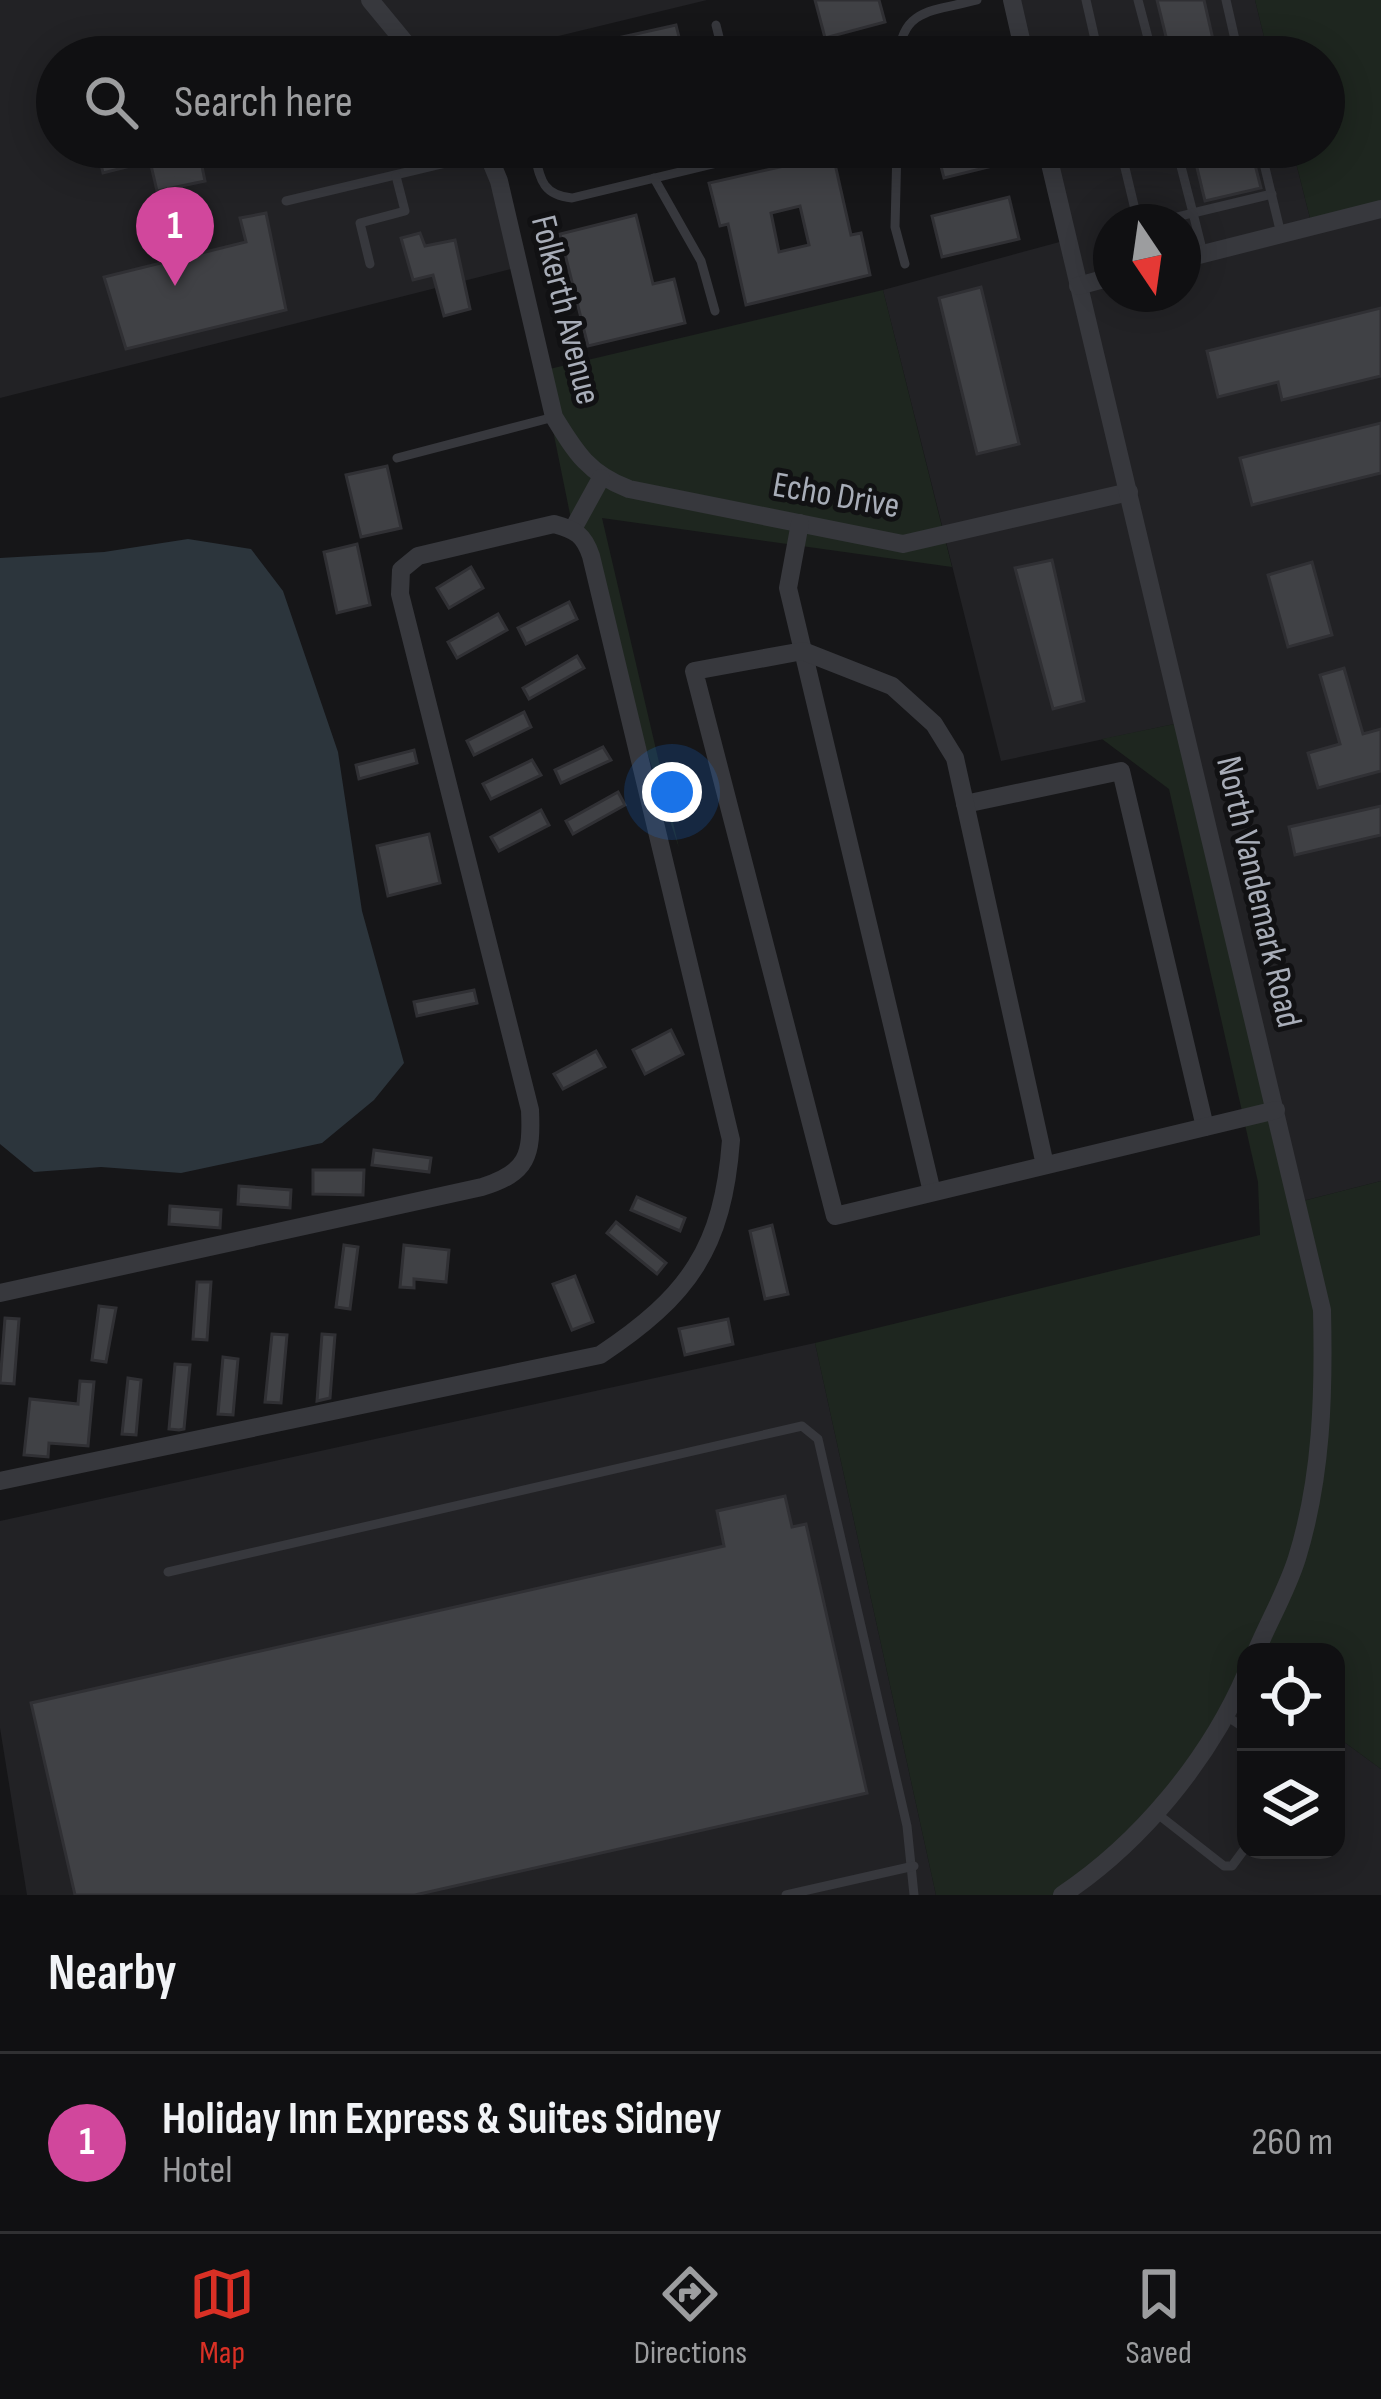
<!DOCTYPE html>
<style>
body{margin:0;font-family:"Sofia Sans Condensed",sans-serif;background:#1e1e20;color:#f1f3f6}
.controls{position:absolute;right:36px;bottom:36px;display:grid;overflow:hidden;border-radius:24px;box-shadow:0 6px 30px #0003}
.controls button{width:108px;height:108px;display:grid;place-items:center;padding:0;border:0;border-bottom:3px solid #303032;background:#101012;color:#f1f3f6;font:60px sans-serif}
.compass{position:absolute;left:1093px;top:204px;width:108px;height:108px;border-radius:50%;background:#101012;box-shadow:0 6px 30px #0003;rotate:167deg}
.you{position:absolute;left:672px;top:792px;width:42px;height:42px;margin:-30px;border:9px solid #fff;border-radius:50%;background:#1a73e8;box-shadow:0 0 0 18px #1a73e833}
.badge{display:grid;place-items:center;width:78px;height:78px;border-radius:50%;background:#d93025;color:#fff;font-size:39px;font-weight:700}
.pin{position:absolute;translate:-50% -99px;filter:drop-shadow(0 3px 6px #0008)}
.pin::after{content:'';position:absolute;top:63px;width:42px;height:36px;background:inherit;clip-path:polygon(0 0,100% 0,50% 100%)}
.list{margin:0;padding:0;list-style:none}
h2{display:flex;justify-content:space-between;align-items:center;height:156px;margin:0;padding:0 48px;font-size:51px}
h2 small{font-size:39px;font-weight:400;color:#9c9d9f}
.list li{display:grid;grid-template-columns:78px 1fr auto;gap:36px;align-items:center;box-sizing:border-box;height:180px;padding:0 48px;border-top:3px solid #303032}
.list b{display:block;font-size:45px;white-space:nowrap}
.list p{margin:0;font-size:39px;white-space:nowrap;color:#9c9d9f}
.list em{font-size:39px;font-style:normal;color:#9c9d9f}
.icon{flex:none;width:66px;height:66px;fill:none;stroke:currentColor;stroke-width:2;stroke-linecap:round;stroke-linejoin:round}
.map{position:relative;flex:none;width:1381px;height:1895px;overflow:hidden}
.search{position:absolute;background:#101012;box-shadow:0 6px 30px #0003;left:36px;right:36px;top:36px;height:132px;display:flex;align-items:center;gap:30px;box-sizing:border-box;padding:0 42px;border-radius:66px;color:#9c9d9f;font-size:45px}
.sheet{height:336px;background:#101012}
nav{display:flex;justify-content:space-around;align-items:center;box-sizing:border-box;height:168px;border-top:3px solid #303032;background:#101012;font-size:33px;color:#9c9d9f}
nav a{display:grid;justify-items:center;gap:6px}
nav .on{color:#d93025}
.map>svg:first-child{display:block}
</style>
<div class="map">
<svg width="1381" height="1895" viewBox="0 0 1381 1895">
<rect width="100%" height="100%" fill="#161618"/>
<g fill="#222225" fill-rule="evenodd">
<polygon points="0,0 707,0 472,57 57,57 57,147 485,147 519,267 0,398"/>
<polygon points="1012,0 1255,0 1269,57 1025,57"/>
<path d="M1046 147H1292L1312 226 1381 209V1181L1299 1202 1184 722 1001 761 883 290 1067 240ZM1111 222H1183V294H1111Z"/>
<polygon points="815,1343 936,1895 27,1895 0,1728 0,1521"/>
<polygon points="1246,1674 1246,1850 1336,1850 1336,1736 1381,1769 1381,1895 1062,1895"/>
</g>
<g fill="#1e261f">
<polygon points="1255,0 1381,0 1381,209 1312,226 1292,147 1324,147 1324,57 1269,57"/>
<polygon points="883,290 952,567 602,518 679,848 573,529 541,371"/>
<polygon points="1184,722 1299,1202 1381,1181 1381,1769 1336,1736 1336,1652 1246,1652 1246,1674 1141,1831 1062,1895 936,1895 815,1343 1260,1235 1258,1182 1169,789 1102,739"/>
</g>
<polygon fill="#2c353c" points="188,539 251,549 283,591 338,752 362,911 404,1063 374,1100 322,1143 181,1173 101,1167 34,1172 0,1144 0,558 104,552"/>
<g fill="#404145" stroke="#303034" stroke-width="3" fill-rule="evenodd">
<polygon points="815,0 879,0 885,22 825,38"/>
<polygon points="1157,0 1204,0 1217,57 1171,57"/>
<polygon points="676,25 684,57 622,57 618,38"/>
<polygon points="97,147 198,147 205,181 157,191 150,161 103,173"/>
<polygon points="936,147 997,147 1001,164 944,178"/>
<polygon points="1192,147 1238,147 1242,160 1253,157 1261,188 1205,201"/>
<path d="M833 155 851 235 861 233 870 275 746 305 728 224 720 226 709 183ZM800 206 809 245 779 252 771 213Z"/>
<polygon points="1009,197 1019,239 942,257 932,216"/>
<polygon points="266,213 286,310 126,349 104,277 246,242 240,218"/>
<polygon points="636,215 653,284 674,279 685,323 588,346 560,234"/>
<polygon points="420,233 425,246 455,240 470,309 444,316 433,275 413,280 401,238"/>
<polygon points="981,287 1019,444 977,454 939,298"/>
<polygon points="1381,308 1381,376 1282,400 1278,382 1218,397 1207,351"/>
<polygon points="1381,423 1381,473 1252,505 1240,458"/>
<polygon points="387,466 401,528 361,537 346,475"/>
<polygon points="357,544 370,605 337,613 324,552"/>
<polygon points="1052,560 1084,701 1053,709 1015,568"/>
<polygon points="1312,562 1332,635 1288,647 1268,575"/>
<polygon points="471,567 483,588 449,608 437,588"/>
<polygon points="569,602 577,619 526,644 518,628"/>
<polygon points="498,614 507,630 457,658 448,642"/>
<polygon points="577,656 584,668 529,699 523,688"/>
<polygon points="1344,668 1363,734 1381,729 1381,771 1318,788 1308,753 1340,744 1320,675"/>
<polygon points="524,712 531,727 474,755 467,741"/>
<polygon points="603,747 611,760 561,783 555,770"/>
<polygon points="414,750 417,763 359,779 356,765"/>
<polygon points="532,760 541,775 491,799 483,784"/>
<polygon points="618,792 625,805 573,834 566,821"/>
<polygon points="1381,806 1381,835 1295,855 1289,827"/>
<polygon points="541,810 549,825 499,851 491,837"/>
<polygon points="429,834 440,883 388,896 377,846"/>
<polygon points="474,990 477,1003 417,1016 414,1002"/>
<polygon points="671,1030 683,1054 645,1074 633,1050"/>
<polygon points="596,1051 605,1067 563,1089 554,1074"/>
<polygon points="374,1150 431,1158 429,1172 372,1165"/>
<polygon points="313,1170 364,1170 363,1195 313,1194"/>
<polygon points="239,1186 291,1190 290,1208 238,1204"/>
<polygon points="637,1197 685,1218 680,1231 631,1210"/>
<polygon points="170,1206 221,1210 220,1228 169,1224"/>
<polygon points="616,1222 666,1263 657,1274 607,1233"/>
<polygon points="772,1225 788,1294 765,1299 750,1231"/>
<polygon points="344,1245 358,1247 350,1309 336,1307"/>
<polygon points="404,1245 449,1250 446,1282 414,1279 414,1288 400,1287"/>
<polygon points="575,1276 593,1322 572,1330 553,1284"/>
<polygon points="197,1282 211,1282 207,1340 193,1339"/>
<polygon points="99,1306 116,1308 106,1362 92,1360"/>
<polygon points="5,1318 19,1319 14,1384 0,1383"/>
<polygon points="728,1319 733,1344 685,1355 679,1329"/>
<polygon points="272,1334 287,1335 281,1403 265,1402"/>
<polygon points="322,1334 335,1335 330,1398 317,1401"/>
<polygon points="223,1357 238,1359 233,1415 218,1414"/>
<polygon points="175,1364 190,1365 184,1429 179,1430 169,1429"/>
<polygon points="128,1378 141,1380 136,1435 122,1434"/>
<polygon points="80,1381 94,1382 88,1446 49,1443 48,1457 24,1455 30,1399 78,1404"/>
<polygon points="785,1496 792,1527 806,1524 867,1793 415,1895 75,1895 31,1703 724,1546 717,1511"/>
</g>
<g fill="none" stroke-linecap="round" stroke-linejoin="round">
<g stroke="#37383d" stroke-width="9">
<polyline points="1086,0 1099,57"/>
<polyline points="1138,0 1153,57"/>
<polyline points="1226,0 1239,57"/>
<polyline points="716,25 724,57"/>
<path d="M899 57C901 7 937 11 977 0"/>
<path d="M533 147C540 175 539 195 572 198L783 147"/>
<polyline points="897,147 895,227 905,264"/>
<polyline points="1120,147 1138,222"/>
<polyline points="1176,147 1193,213 1272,194"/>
<polyline points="1260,147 1281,234"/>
<polyline points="654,178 701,261 715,311"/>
<polyline points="286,201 462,159 479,147"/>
<polyline points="1156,222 1193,213 1203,253"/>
<polyline points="370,264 360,223 405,211 396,176"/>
<polyline points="397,458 554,417"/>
<polyline points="168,1572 802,1426 818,1439 907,1826 914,1895"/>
<polyline points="1225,1715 1246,1729"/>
<polyline points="1155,1812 1224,1866 1232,1866 1246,1847"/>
<polyline points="786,1895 914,1866"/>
</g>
<g stroke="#37383d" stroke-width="18">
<polyline points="370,0 417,57"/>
<polyline points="1012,0 1025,57"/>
<path d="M485 147 499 181 554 417C576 453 589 474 629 489L903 544 1129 492"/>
<path d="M1046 147 1322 1310C1324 1394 1322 1477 1297 1558 1287 1590 1269 1621 1256 1652"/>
<polyline points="1183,259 1381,209"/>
<polyline points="1078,286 1111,277"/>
<polyline points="800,523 788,588 932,1192"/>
<polyline points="573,529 601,478"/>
<polyline points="965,804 1121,771 1205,1127"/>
<polyline points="1045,1165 955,758 934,724 892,686 803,651 694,671 835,1216 1276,1110"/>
<path d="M0 1293 482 1187C528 1173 532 1155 530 1110L400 594 401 570 418 556 554 524C576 530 584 535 591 556L731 1140C723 1248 689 1296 600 1355L0 1481"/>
<path d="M1062 1895C1140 1843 1208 1761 1246 1674"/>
</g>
</g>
<g text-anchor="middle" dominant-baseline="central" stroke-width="10" stroke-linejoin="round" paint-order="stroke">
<g font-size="36" fill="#a8adb8" stroke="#111113">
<text transform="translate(565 310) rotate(76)">Folkerth Avenue</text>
<text transform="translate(836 496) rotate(10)">Echo Drive</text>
<text transform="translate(1258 892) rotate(77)">North Vandemark Road</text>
</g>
</g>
</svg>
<div class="controls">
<button><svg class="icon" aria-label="locate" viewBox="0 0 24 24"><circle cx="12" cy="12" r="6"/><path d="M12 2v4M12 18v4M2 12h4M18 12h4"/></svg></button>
<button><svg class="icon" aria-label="layers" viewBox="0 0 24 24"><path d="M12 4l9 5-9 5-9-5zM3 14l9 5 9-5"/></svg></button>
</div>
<svg class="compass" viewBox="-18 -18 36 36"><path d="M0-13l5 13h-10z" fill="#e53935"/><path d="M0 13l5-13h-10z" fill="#9c9d9f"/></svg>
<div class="you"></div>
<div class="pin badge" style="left:175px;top:286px;background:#d1479c">1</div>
<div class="search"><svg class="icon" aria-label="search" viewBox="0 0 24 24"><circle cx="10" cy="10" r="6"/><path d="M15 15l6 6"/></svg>Search here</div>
</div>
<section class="sheet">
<h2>Nearby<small></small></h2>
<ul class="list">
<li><span class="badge" style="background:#d1479c">1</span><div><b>Holiday Inn Express &amp; Suites Sidney</b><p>Hotel</p></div><em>260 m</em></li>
</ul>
</section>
<nav>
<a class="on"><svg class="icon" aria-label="map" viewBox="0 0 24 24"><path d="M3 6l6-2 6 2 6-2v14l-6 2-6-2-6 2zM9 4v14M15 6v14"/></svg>Map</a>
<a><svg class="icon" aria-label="directions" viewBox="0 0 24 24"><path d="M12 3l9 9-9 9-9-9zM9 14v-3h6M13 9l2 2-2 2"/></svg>Directions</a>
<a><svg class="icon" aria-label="saved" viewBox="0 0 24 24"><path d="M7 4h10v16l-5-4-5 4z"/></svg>Saved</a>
</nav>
